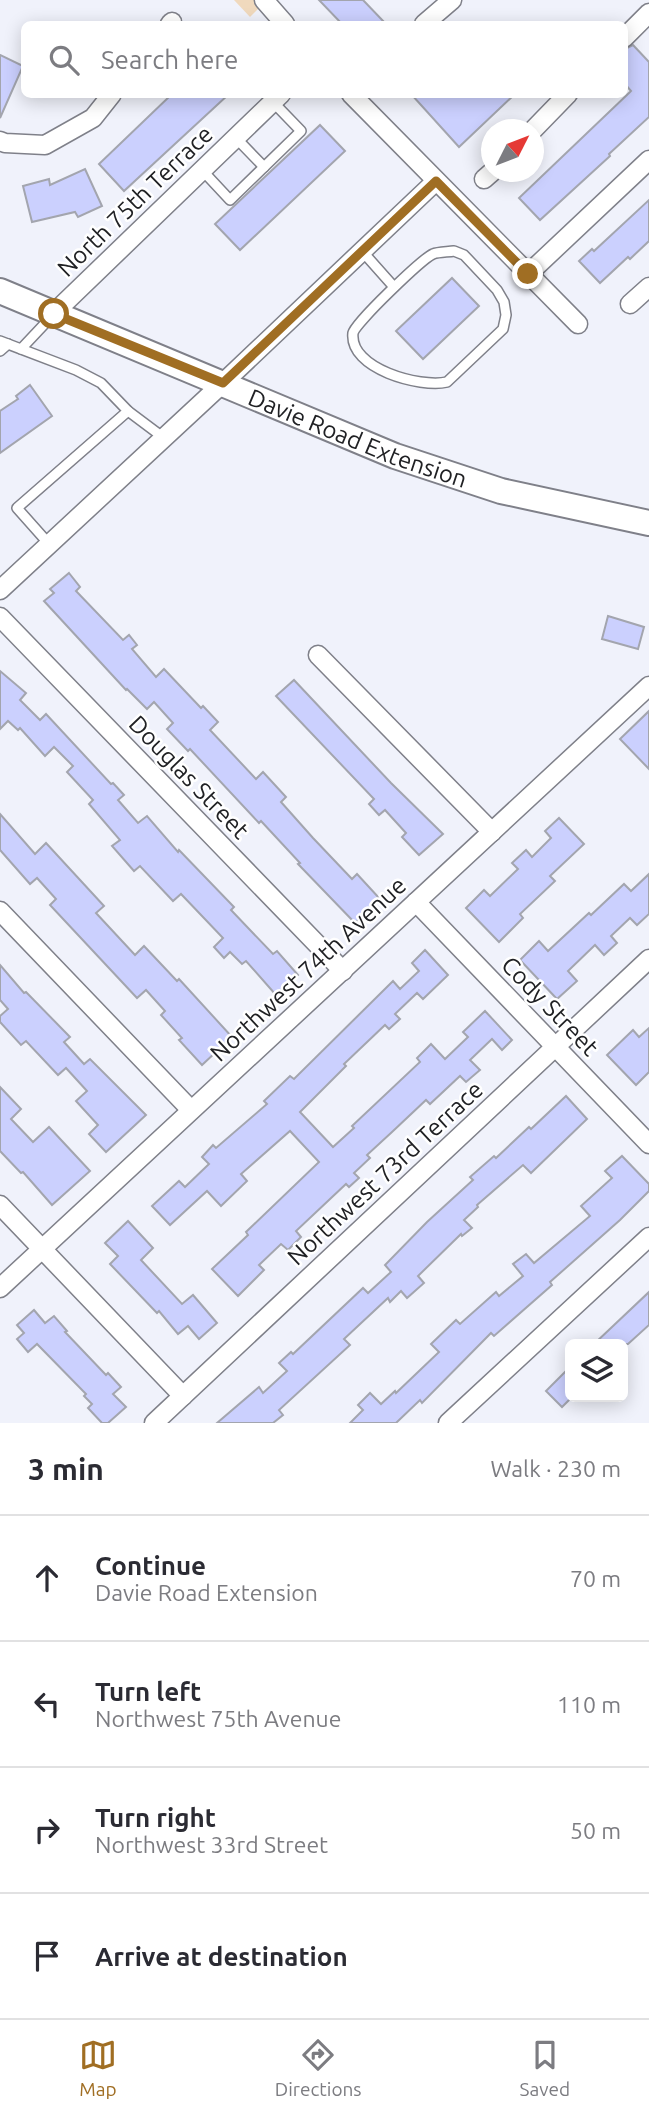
<!DOCTYPE html>
<meta charset="utf-8">
<style>
body{margin:0;font-family:Ubuntu,sans-serif;background:#f2f2f3;color:#2b2b33}
.controls{position:absolute;right:21px;bottom:21px;display:grid;overflow:hidden;border-radius:10px;box-shadow:0 4px 18px #0003}
.controls button{width:63px;height:63px;display:grid;place-items:center;padding:0;border:0;border-bottom:2px solid #e1e1e2;background:#fff;color:#2b2b33;font:35px sans-serif}
.compass{position:absolute;left:481px;top:119px;width:63px;height:63px;border-radius:50%;background:#fff;box-shadow:0 4px 18px #0003;rotate:48deg}
.stop{position:absolute;width:21px;height:21px;margin:-16px;border:5px solid #a06e23;border-radius:50%;background:#fff}
.stop.end{background:#a06e23;border-color:#fff;box-shadow:0 2px 7px #0008}
.list{margin:0;padding:0;list-style:none}
h2{display:flex;justify-content:space-between;align-items:center;height:91px;margin:0;padding:0 28px;font-size:30px}
h2 small{font-size:23px;font-weight:400;color:#7c7c81}
.list li{display:grid;grid-template-columns:46px 1fr auto;gap:21px;align-items:center;box-sizing:border-box;height:126px;padding:0 28px;border-top:2px solid #e1e1e2}
.list b{display:block;font-size:26px;white-space:nowrap}
.list p{margin:0;font-size:23px;white-space:nowrap;color:#7c7c81}
.list em{font-size:23px;font-style:normal;color:#7c7c81}
.icon{flex:none;width:38px;height:38px;fill:none;stroke:currentColor;stroke-width:2;stroke-linecap:round;stroke-linejoin:round}
.map{position:relative;flex:none;width:649px;height:1423px;overflow:hidden}
.search{position:absolute;background:#fff;box-shadow:0 4px 18px #0003;left:21px;right:21px;top:21px;height:77px;display:flex;align-items:center;gap:18px;box-sizing:border-box;padding:0 24px;border-radius:10px;color:#7c7c81;font-size:26px}
.sheet{height:595px;background:#fff}
nav{display:flex;justify-content:space-around;align-items:center;box-sizing:border-box;height:98px;border-top:2px solid #e1e1e2;background:#fff;font-size:19px;color:#7c7c81}
nav a{display:grid;justify-items:center;gap:4px}
nav .on{color:#a06e23}
.map>svg:first-child{display:block}
</style>
<div class="map">
<svg width="649" height="1423" viewBox="0 0 649 1423">
<rect width="100%" height="100%" fill="#f0f2fb"/>
<polygon fill="#f0d9bd" points="234,0 267,0 250,17"/>
<g fill="#cbd0fe" stroke="#a3a5ae" stroke-width="2">
<polygon points="319,0 363,0 386,24 342,24"/>
<polygon points="633,45 649,62 649,117 609,154 610,156 540,220 519,198 630,92 631,91 625,84 625,49"/>
<polygon points="0,55 23,66 0,118"/>
<polygon points="172,94 229,94 124,191 99,164"/>
<polygon points="411,94 515,94 459,147"/>
<polygon points="320,125 345,151 240,250 215,224"/>
<polygon points="85,169 102,206 78,217 75,212 32,222 23,186 49,179 50,185"/>
<polygon points="649,200 649,241 630,259 628,257 600,283 579,261 592,249 594,251"/>
<polygon points="452,278 479,306 423,359 396,331"/>
<polygon points="30,385 52,416 0,453 0,411 18,399 16,396"/>
<polygon points="69,573 80,587 76,591 123,640 129,635 137,645 132,649 156,677 164,669 201,708 203,706 218,722 210,730 256,779 263,772 286,797 281,802 313,838 352,879 357,874 380,899 355,923 298,864 300,863 261,821 259,823 190,749 188,751 167,729 173,723 154,702 147,709 127,689 126,690 44,601 54,593 50,589"/>
<polygon points="608,616 644,627 638,649 602,639"/>
<polygon points="0,671 26,693 20,700 40,720 46,714 111,784 113,783 124,795 118,800 138,823 147,816 178,852 179,850 234,907 231,910 273,954 277,951 298,975 276,995 246,961 242,964 230,952 224,958 214,947 223,938 181,894 173,901 140,866 134,871 112,846 120,840 89,804 93,800 67,772 73,766 54,747 45,756 20,728 18,730 8,721 0,729"/>
<polygon points="294,680 391,783 443,834 419,855 402,837 406,833 385,810 379,815 369,804 374,799 276,696"/>
<polygon points="649,711 649,769 620,739"/>
<polygon points="0,814 35,854 46,843 104,906 96,913 135,955 144,946 177,981 179,979 232,1037 202,1065 179,1040 182,1038 161,1015 165,1011 146,990 137,998 50,905 56,899 37,878 30,884 0,850"/>
<polygon points="559,818 584,844 550,876 555,881 520,914 523,918 499,942 466,908 484,890 490,896 518,869 512,863 526,850 532,857 551,838 545,831"/>
<polygon points="649,874 649,914 637,925 630,918 611,936 617,943 604,955 595,945 568,971 577,981 557,999 520,960 539,941 548,951 589,913 591,915 624,884 631,891"/>
<polygon points="425,950 448,975 423,999 417,993 395,1014 400,1019 389,1029 385,1025 344,1064 346,1066 300,1112 333,1147 354,1128 352,1126 420,1062 417,1058 431,1044 445,1059 468,1037 463,1032 485,1011 512,1040 502,1050 492,1039 470,1060 480,1070 466,1082 460,1076 430,1104 426,1100 392,1132 367,1155 370,1158 354,1173 359,1178 349,1187 346,1184 296,1231 301,1237 288,1250 281,1244 259,1265 264,1270 238,1296 212,1269 248,1235 246,1232 319,1162 290,1131 241,1174 247,1181 221,1206 207,1191 170,1225 152,1206 179,1181 185,1187 209,1164 202,1157 213,1145 216,1148 267,1104 264,1101 290,1076 294,1079 393,981 400,989 419,971 412,963"/>
<polygon points="0,965 24,993 26,992 70,1037 64,1042 84,1064 90,1059 146,1115 106,1152 89,1134 98,1125 76,1101 87,1091 66,1068 58,1075 26,1041 21,1045 0,1022 0,1016 8,1009 0,1000"/>
<polygon points="649,1028 649,1072 636,1085 607,1055 633,1030 639,1037"/>
<polygon points="0,1087 21,1109 11,1119 33,1142 49,1127 90,1171 52,1205 23,1172 21,1173 0,1151"/>
<polygon points="566,1096 587,1119 531,1173 523,1165 477,1205 478,1207 464,1220 472,1228 462,1236 461,1234 418,1276 424,1283 407,1298 401,1291 390,1302 388,1298 344,1339 350,1345 279,1410 283,1415 273,1423 217,1423 259,1387 263,1393 287,1371 279,1363 291,1352 293,1354 363,1288 368,1293 391,1272 385,1265 427,1222 473,1180 470,1177 494,1156 496,1158 529,1127 531,1129"/>
<polygon points="622,1156 649,1184 649,1191 620,1220 550,1282 552,1285 494,1336 491,1333 422,1403 420,1400 396,1423 350,1423 363,1410 358,1405 370,1393 381,1404 395,1391 396,1393 439,1352 431,1344 456,1320 460,1324 496,1292 499,1296 523,1276 513,1264 526,1254 534,1263 590,1216 581,1206 612,1178 605,1171"/>
<polygon points="128,1221 153,1248 141,1260 182,1304 193,1295 217,1323 199,1339 188,1326 178,1334 159,1311 157,1313 110,1264 118,1256 105,1243"/>
<polygon points="649,1292 649,1325 628,1344 594,1344"/>
<polygon points="34,1310 45,1323 54,1316 67,1331 65,1332 106,1375 108,1373 121,1387 113,1394 126,1407 108,1423 102,1423 88,1408 92,1404 84,1396 86,1394 37,1344 28,1352 17,1339 24,1333 17,1325"/>
<polygon points="570,1367 570,1399 562,1407 546,1391"/>
</g>
<g fill="none" stroke-linecap="round" stroke-linejoin="round">
<g stroke="#7f8089" stroke-width="12">
<g id="service">
<polyline points="236,138 264,167"/>
<polyline points="202,170 230,200 301,131 273,102"/>
<polyline points="362,251 394,287"/>
<path d="M454 251 464 255 497 290 504 302 506 315 503 329 447 382C420 388 349 369 353 333 355 323 422 259 433 254 438 252 448 252 454 251Z"/>
<polyline points="0,341 76,370 101,383 128,411 164,438"/>
<polyline points="21,349 53,315"/>
<polyline points="0,351 8,344"/>
<polyline points="49,544 17,508 128,411"/>
</g>
</g>
<g stroke="#7f8089" stroke-width="21">
<g id="minor">
<polyline points="264,0 285,24"/>
<polyline points="170,24 172,22"/>
<polyline points="424,24 452,0"/>
<polyline points="624,38 649,13"/>
<polyline points="351,94 578,324"/>
<polyline points="533,130 568,94"/>
<polyline points="0,141 5,143 45,145 93,118 112,94"/>
<polyline points="484,179 492,172"/>
<polyline points="528,274 649,160"/>
<polyline points="630,304 649,287"/>
<polyline points="53,314 281,94"/>
<polyline points="0,590 223,383 436,181"/>
<polyline points="0,617 343,971"/>
<polyline points="318,655 492,832"/>
<polyline points="416,902 649,1144"/>
<polyline points="0,911 191,1110"/>
<polyline points="0,1205 183,1396"/>
<polyline points="0,1288 649,686"/>
<polyline points="154,1423 649,959"/>
<polyline points="448,1423 649,1237"/>
</g>
</g>
<g stroke="#7f8089" stroke-width="28">
<g id="secondary">
<path id="s1" d="M0 291 395 456 501 491 649 523"/>
</g>
</g>
<use href="#service" stroke="#fff" stroke-width="9"/>
<use href="#minor" stroke="#fff" stroke-width="18"/>
<use href="#secondary" stroke="#fff" stroke-width="24"/>
</g>
<g fill="none" stroke-linecap="round" stroke-linejoin="round">
<polyline stroke="#a06e23" stroke-width="9" points="54,314 223,383 436,181 528,274"/>
</g>
<g text-anchor="middle" dominant-baseline="central" stroke-width="5" stroke-linejoin="round" paint-order="stroke">
<g font-size="24" fill="#202124" stroke="#fff">
<text transform="translate(135 201) rotate(-44)">North 75th Terrace</text>
<text stroke="none"><textPath href="#s1" startOffset="387">Davie Road Extension</textPath></text>
<text transform="translate(189 777) rotate(46)">Douglas Street</text>
<text transform="translate(308 969) rotate(-43)">Northwest 74th Avenue</text>
<text transform="translate(550 1006) rotate(46)">Cody Street</text>
<text transform="translate(385 1173) rotate(-43)">Northwest 73rd Terrace</text>
</g>
</g>
</svg>
<div class="controls">
<button><svg class="icon" aria-label="layers" viewBox="0 0 24 24"><path d="M12 4l9 5-9 5-9-5zM3 14l9 5 9-5"/></svg></button>
</div>
<svg class="compass" viewBox="-18 -18 36 36"><path d="M0-13l5 13h-10z" fill="#e53935"/><path d="M0 13l5-13h-10z" fill="#7c7c81"/></svg>
<div class="stop" style="left:54px;top:314px"></div>
<div class="stop end" style="left:528px;top:274px"></div>
<div class="search"><svg class="icon" aria-label="search" viewBox="0 0 24 24"><circle cx="10" cy="10" r="6"/><path d="M15 15l6 6"/></svg>Search here</div>
</div>
<section class="sheet">
<h2>3 min<small>Walk · 230 m</small></h2>
<ul class="list">
<li><svg class="icon" aria-label="ahead" viewBox="0 0 24 24"><path d="M12 20V5M6 11l6-6 6 6"/></svg><div><b>Continue</b><p>Davie Road Extension</p></div><em>70 m</em></li>
<li><svg class="icon" aria-label="left" viewBox="0 0 24 24"><path d="M17 20v-9H6M10 6l-5 5 5 5"/></svg><div><b>Turn left</b><p>Northwest 75th Avenue</p></div><em>110 m</em></li>
<li><svg class="icon" aria-label="right" viewBox="0 0 24 24"><path d="M7 20v-9h11M14 6l5 5-5 5"/></svg><div><b>Turn right</b><p>Northwest 33rd Street</p></div><em>50 m</em></li>
<li><svg class="icon" aria-label="arrive" viewBox="0 0 24 24"><path d="M6 21V4h12l-3 4 3 4H6"/></svg><div><b>Arrive at destination</b></div></li>
</ul>
</section>
<nav>
<a class="on"><svg class="icon" aria-label="map" viewBox="0 0 24 24"><path d="M3 6l6-2 6 2 6-2v14l-6 2-6-2-6 2zM9 4v14M15 6v14"/></svg>Map</a>
<a><svg class="icon" aria-label="directions" viewBox="0 0 24 24"><path d="M12 3l9 9-9 9-9-9zM9 14v-3h6M13 9l2 2-2 2"/></svg>Directions</a>
<a><svg class="icon" aria-label="saved" viewBox="0 0 24 24"><path d="M7 4h10v16l-5-4-5 4z"/></svg>Saved</a>
</nav>
